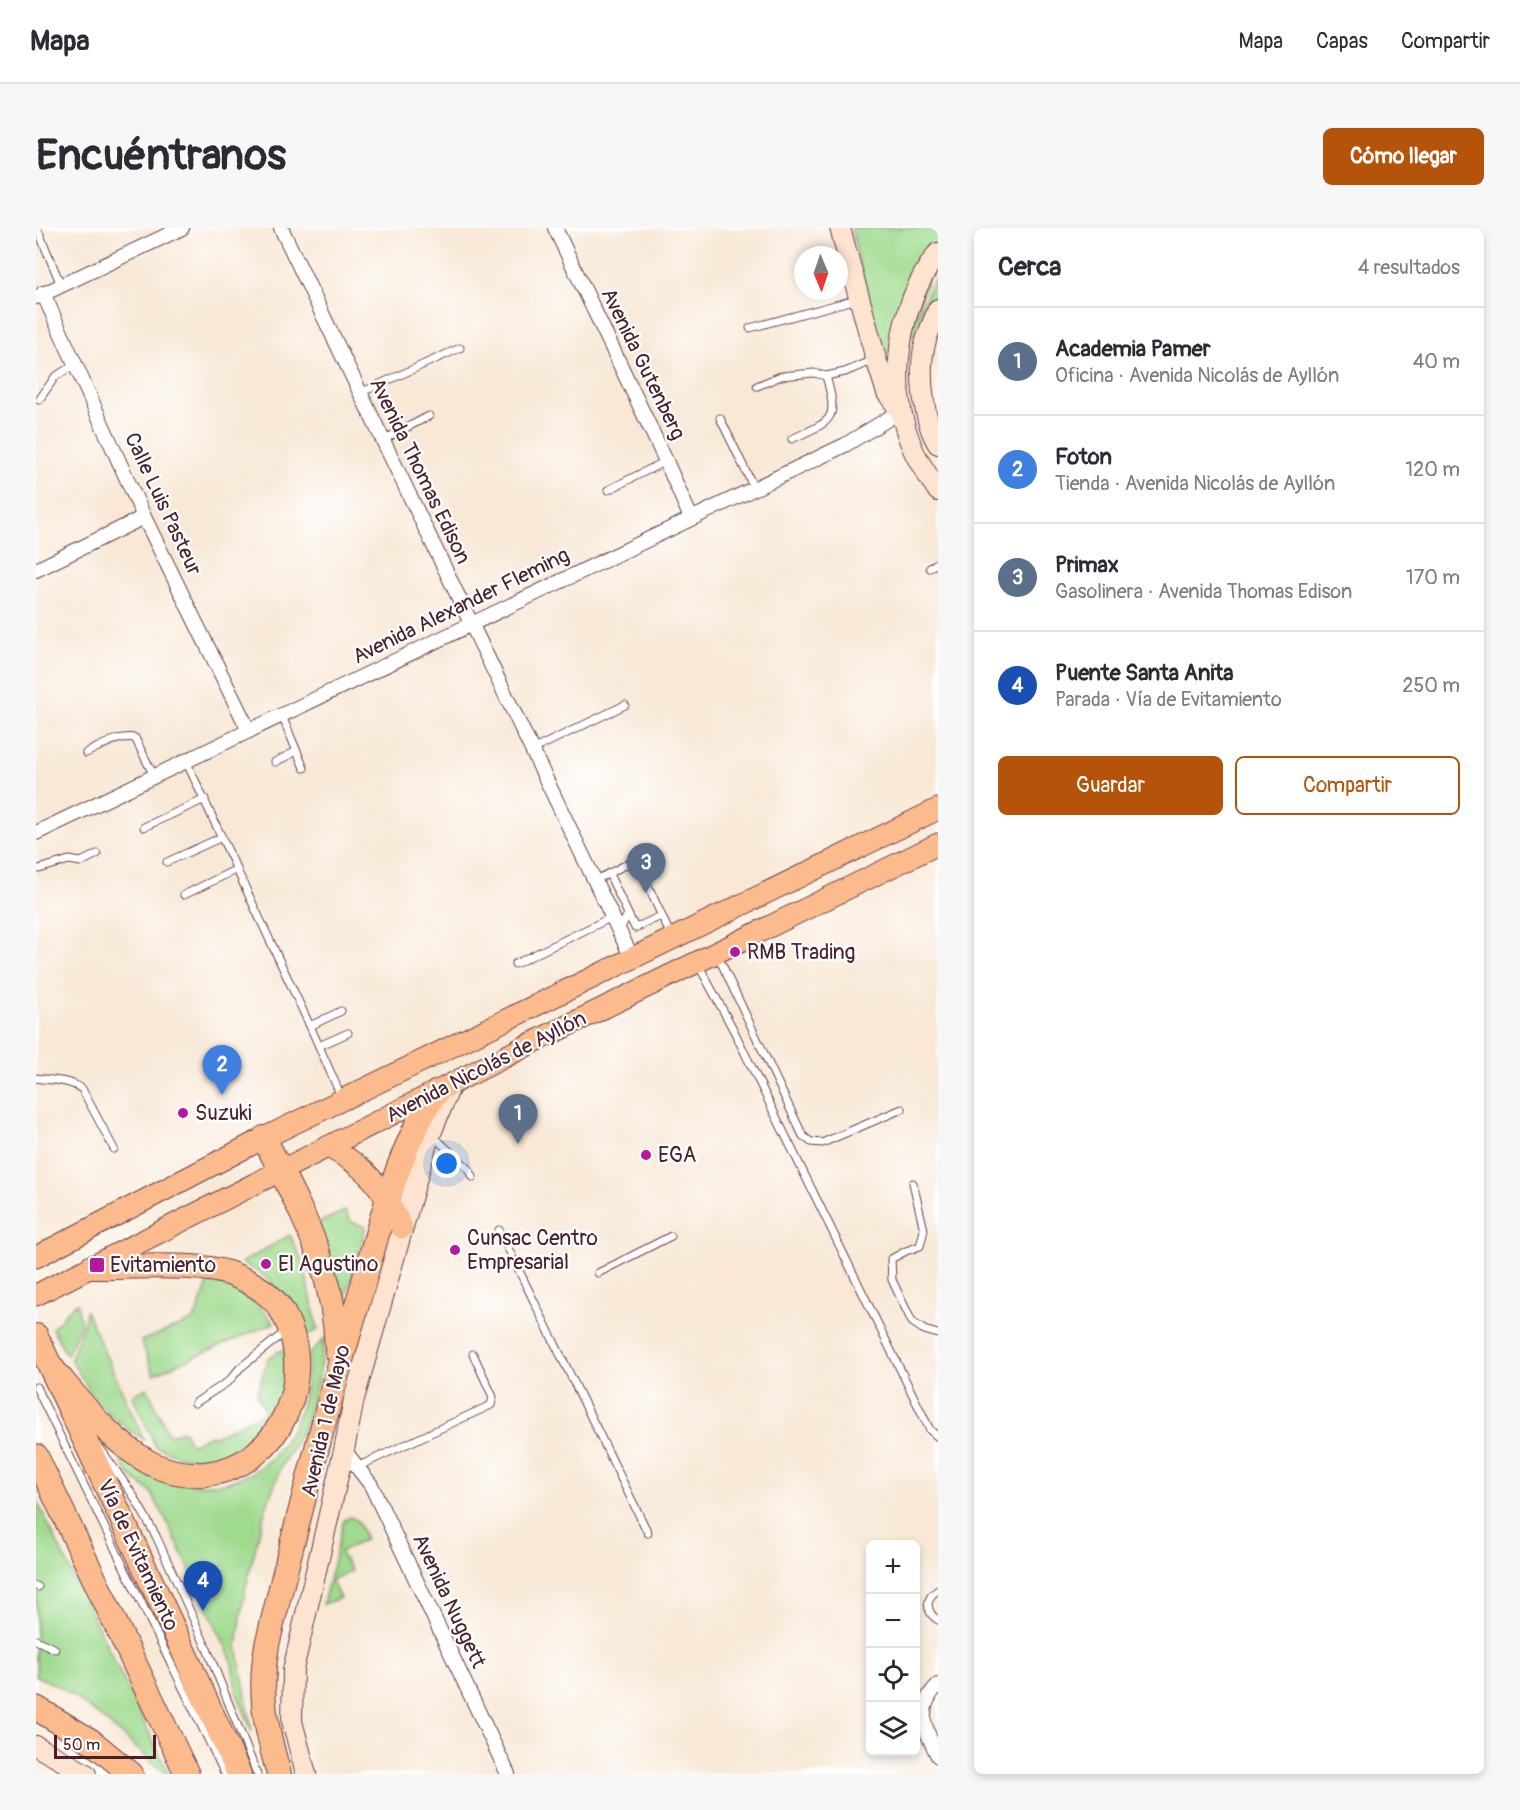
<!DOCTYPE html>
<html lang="es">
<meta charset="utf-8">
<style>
body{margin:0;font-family:Pangolin,sans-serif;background:#f7f7f7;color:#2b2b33}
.controls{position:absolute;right:18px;bottom:18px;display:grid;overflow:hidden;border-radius:9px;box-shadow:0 3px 9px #0003}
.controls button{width:54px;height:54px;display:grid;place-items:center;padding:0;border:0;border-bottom:2px solid #e1e1e2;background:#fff;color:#2b2b33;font:30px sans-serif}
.compass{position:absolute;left:758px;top:18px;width:54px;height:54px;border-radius:50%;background:#fff;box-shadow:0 3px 9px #0003;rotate:178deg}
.scale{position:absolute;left:18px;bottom:15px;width:102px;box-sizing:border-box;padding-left:6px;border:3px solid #4a1f2b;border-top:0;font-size:16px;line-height:21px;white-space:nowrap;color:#4a1f2b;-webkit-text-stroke:4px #fff;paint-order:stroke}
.you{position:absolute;left:411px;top:936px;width:21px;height:21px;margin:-15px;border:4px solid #fff;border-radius:50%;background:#1a73e8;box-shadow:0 0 0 9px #1a73e833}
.badge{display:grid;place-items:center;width:39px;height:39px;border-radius:50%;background:#b45309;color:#fff;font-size:20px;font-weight:700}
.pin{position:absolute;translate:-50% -50px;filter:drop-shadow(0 2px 3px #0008)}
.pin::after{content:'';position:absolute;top:32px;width:21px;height:18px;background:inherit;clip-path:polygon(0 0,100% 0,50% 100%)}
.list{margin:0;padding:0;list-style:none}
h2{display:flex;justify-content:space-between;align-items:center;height:78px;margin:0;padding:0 24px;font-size:26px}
h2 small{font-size:20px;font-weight:400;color:#7c7c81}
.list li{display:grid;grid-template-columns:39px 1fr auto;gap:18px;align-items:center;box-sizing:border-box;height:108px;padding:0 24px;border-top:2px solid #e1e1e2}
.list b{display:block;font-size:22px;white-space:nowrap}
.list p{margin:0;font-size:20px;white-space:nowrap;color:#7c7c81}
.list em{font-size:20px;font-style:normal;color:#7c7c81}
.actions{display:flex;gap:12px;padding:18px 24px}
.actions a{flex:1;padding:14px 0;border:2px solid #b45309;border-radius:9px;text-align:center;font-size:21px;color:#b45309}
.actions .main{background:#b45309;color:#fff}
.icon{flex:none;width:33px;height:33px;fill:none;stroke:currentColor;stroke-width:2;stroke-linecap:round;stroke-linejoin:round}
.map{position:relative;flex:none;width:902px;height:1546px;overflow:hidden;border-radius:9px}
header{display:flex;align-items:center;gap:36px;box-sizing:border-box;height:84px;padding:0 30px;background:#fff;border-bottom:2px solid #e1e1e2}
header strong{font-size:28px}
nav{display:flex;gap:33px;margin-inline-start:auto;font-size:21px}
.intro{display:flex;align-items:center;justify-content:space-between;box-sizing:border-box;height:144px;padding:0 36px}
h1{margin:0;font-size:42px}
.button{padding:15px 27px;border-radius:9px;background:#b45309;color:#fff;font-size:21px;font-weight:700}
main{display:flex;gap:36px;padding:0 36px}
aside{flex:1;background:#fff;border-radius:9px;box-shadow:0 3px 9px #0003}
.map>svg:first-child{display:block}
</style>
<header>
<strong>Mapa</strong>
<nav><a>Mapa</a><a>Capas</a><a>Compartir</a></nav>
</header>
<div class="intro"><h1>Encuéntranos</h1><a class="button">Cómo llegar</a></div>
<main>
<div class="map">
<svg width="902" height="1546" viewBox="0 0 902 1546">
<rect width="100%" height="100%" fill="#fff"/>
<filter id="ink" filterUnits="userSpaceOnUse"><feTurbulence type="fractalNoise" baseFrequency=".0167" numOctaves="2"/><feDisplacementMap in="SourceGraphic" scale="12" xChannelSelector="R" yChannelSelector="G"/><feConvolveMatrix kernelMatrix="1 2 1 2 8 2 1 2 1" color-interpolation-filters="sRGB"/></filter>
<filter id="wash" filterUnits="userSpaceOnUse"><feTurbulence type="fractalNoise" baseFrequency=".008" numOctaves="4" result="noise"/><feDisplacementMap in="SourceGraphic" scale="24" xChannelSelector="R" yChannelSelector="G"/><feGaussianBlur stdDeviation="1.35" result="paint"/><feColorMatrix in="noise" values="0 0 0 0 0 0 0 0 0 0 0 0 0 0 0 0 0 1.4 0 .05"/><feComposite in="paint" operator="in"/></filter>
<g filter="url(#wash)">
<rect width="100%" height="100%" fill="#f8e8d5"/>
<g fill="#9fda8d" stroke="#747c5c" stroke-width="1.5">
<polygon points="815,0 902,0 902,20 857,156 844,125"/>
<polygon points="902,46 902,63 882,113 874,105 894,59"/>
<polygon points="309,983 315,994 330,999 306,1082 278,997"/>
<polygon points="254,1007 268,1038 282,1102 268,1109 236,1055 223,1044 205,1035"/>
<path d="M173 1053C200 1055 222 1075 238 1095L118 1146 105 1113 158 1092Z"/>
<path d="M41 1075 45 1096 31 1127 16 1100C27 1093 27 1083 41 1075Z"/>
<path d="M50 1083 108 1212C69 1186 57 1172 35 1131L48 1096Z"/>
<polygon points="289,1110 282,1151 268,1200 246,1237 229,1282 209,1362 201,1417 216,1504 201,1465 195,1430 132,1296 115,1264 93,1247 85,1234 88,1227 160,1257 189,1255 216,1245 236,1230 254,1205 264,1182 269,1163 273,1127"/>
<polygon points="248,1121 249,1161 238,1188 224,1208 201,1222 176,1232 147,1230 120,1219 96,1167 111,1160 133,1207 148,1203 155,1217 175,1207 177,1209 230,1184 221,1165 232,1130"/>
<polygon points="0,1271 133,1546 130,1546 66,1490 26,1460 0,1448"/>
<polygon points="314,1289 321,1292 330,1311 304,1324 315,1343 295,1352 304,1370 287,1376 308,1292"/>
</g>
</g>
<g filter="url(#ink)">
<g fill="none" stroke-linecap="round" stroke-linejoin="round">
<g stroke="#643d44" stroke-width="9">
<g id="lane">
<polyline points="1,0 25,57"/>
<polyline points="714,100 821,71"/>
<polyline points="721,158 745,148 778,145 790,148 809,144 838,132"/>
<polyline points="324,165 424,120"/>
<polyline points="3,172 19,149 39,136"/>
<polyline points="684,190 718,260"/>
<path d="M756 211C796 192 803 194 790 148"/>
<polyline points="347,212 393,188"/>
<polyline points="572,262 630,233"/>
<polyline points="894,340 902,334"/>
<polyline points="246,488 268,540"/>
<polyline points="496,522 589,477"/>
<path d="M50 525C65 518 82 507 99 510L118 548"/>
<polyline points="150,533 274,798 305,868"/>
<polyline points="239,534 261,523"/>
<polyline points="108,599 169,571"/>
<polyline points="131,634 186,609"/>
<polyline points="3,641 33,632 45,634 61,626"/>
<polyline points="573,646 592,686 583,703"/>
<polyline points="558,653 595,634 601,634 635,708"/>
<polyline points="148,667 201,641"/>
<polyline points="592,686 599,700 625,688"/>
<polyline points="681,726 767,908 775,914 786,915 866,881"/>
<polyline points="479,736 576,689"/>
<polyline points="662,736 697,801 894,1202 902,1209"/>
<polyline points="274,798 305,783"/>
<polyline points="283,818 312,805"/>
<path d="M0 850C16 853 32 851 46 861L78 921"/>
<polyline points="396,907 433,941 437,949"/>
<polyline points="877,955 888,1002 884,1018 870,1023 855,1031 856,1052 876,1094 888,1102 902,1106"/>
<polyline points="463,1002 612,1305"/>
<polyline points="562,1045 635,1008"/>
<polyline points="0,1159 189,1546"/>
<polyline points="159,1175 193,1153 204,1140 249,1104"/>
<polyline points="64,1220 97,1267 120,1308 171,1421 221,1546"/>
<polyline points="321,1239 455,1177 457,1169 437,1126"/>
<polyline points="0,1358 2,1359"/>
<path d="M902 1362C889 1370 889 1384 902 1392"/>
<polyline points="0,1412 19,1421"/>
</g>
</g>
<g stroke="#643d44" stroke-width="16">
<g id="street">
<polyline points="245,0 596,730"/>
<polyline points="519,0 630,233 655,290"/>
<polyline points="7,65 108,289 213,503"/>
<polyline points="1,69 146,0"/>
<polyline points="0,342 108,289"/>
<polyline points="0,605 809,217 865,183"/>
<polyline points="308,1222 335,1257 472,1546"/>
<path d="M902 1457C878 1481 889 1502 902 1528"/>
</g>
</g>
<g stroke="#643d44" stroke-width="22">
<g id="secondary">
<polyline points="804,0 840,131 851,165 863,181"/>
<path d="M902 25C862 77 850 158 876 219 882 234 893 249 902 263"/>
<path d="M902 81C898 92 892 104 889 116 882 142 887 193 902 216"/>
<polyline points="0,1518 50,1546"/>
<polyline points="270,1546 256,1493 257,1442 308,1222 318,1171 391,915 413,861"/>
</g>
</g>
<g stroke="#643d44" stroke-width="23">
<g id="primary">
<path d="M292 919C332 939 347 960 366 1000"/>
<polyline points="0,1029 228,910 902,581"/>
<polyline points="0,1067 496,815 902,616"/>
</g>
</g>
<g stroke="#643d44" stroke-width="26">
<g id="highway">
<path d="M228 910C264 981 299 1040 301 1123"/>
<polyline points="0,1108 137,1400 203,1546"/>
<path d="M15 1139C44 1173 75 1215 116 1236 132 1244 151 1247 169 1246 245 1239 283 1147 246 1083 236 1067 217 1055 200 1048 166 1033 94 1040 56 1039"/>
<polyline points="0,1228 151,1546"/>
<polyline points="0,1480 55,1513 95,1546"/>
<path d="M243 1546C230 1501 222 1465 231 1417 260 1297 291 1178 326 1060 343 999 364 915 401 864"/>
</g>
</g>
<use href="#lane" stroke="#fff" stroke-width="7"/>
<use href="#street" stroke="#fff" stroke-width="14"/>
<use href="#secondary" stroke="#fde4d1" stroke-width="20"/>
<use href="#primary" stroke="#fbbb8d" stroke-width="21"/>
<use href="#highway" stroke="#fbbb8d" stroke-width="24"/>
</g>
</g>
<g fill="#b5179e" stroke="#fff" stroke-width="2">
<circle cx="699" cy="724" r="6"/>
<circle cx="147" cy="885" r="6"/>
<circle cx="610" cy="927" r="6"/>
<circle cx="419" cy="1022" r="6"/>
<circle cx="230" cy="1036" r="6"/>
<rect x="53" y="1029" width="16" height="16" rx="3"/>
</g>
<g text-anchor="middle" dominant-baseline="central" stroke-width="4.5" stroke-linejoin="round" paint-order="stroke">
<g font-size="21" fill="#4a1f2b" stroke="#fff">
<text transform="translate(607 136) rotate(64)">Avenida Gutenberg</text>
<text transform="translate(384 243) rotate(64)">Avenida Thomas Edison</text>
<text transform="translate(127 276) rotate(65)">Calle Luis Pasteur</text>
<text transform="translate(425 378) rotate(-26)">Avenida Alexander Fleming</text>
<text transform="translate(450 839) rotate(-27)">Avenida Nicolás de Ayllón</text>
<text transform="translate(290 1193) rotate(-77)">Avenida 1 de Mayo</text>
<text transform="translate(102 1327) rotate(65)">Vía de Evitamiento</text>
<text transform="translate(413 1373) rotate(65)">Avenida Nuggett</text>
</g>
<g font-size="21" fill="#4a1f2b" stroke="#fff" text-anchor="start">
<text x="711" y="724">RMB Trading</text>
<text x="159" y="885">Suzuki</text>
<text x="622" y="927">EGA</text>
<text x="431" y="1010">Cunsac Centro<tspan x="431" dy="24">Empresarial</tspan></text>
<text x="242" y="1036">El Agustino</text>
<text x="74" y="1037">Evitamiento</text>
</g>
</g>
</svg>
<div class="controls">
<button>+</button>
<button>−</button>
<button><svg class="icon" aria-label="locate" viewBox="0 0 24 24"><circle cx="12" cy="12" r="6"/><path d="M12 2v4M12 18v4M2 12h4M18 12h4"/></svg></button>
<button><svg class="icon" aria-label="layers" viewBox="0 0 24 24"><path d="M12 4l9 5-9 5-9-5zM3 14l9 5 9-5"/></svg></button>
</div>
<svg class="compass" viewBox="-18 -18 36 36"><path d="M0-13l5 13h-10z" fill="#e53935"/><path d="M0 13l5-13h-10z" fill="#7c7c81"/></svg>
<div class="scale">50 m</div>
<div class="you"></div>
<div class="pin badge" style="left:482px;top:916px;background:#5c6f8a">1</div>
<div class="pin badge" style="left:186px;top:867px;background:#3f7fe0">2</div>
<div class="pin badge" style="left:610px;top:665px;background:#5c6f8a">3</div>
<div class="pin badge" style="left:167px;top:1383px;background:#1a4fb4">4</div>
</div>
<aside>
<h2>Cerca<small>4 resultados</small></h2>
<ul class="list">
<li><span class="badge" style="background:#5c6f8a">1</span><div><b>Academia Pamer</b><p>Oficina · Avenida Nicolás de Ayllón</p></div><em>40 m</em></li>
<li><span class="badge" style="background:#3f7fe0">2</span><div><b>Foton</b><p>Tienda · Avenida Nicolás de Ayllón</p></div><em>120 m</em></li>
<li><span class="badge" style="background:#5c6f8a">3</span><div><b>Primax</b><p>Gasolinera · Avenida Thomas Edison</p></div><em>170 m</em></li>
<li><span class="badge" style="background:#1a4fb4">4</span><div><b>Puente Santa Anita</b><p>Parada · Vía de Evitamiento</p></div><em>250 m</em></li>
</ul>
<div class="actions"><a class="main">Guardar</a><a>Compartir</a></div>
</aside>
</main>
